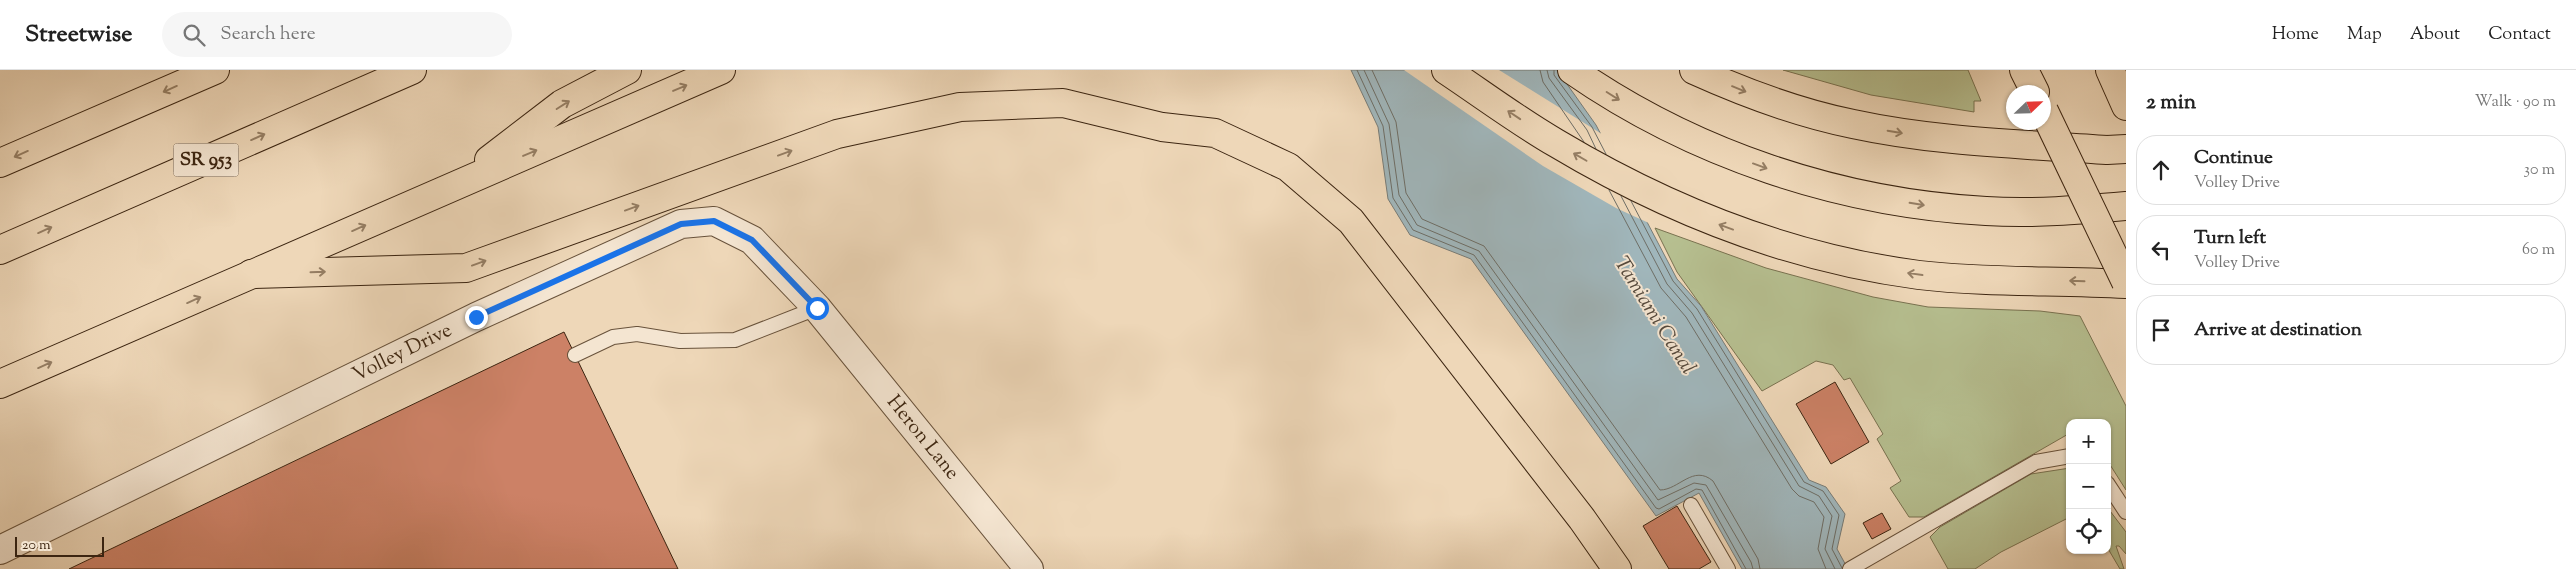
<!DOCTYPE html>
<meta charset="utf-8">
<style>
body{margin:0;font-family:"Sorts Mill Goudy",serif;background:#f6f6f6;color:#222}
.controls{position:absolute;right:15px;bottom:15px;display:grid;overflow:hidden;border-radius:10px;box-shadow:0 1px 4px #0004}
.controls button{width:45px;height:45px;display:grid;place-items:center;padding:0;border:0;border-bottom:1px solid #e0e0e0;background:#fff;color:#222;font:25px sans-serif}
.compass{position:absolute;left:2006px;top:15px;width:45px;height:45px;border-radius:50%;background:#fff;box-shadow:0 1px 4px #0004;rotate:67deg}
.scale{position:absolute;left:15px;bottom:12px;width:89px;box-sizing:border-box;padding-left:5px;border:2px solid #3c2511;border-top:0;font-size:14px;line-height:18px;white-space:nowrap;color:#3c2511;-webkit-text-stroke:4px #f4e5d1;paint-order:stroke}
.stop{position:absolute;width:15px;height:15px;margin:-11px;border:4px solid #1a73e8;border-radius:50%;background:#fff}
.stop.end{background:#1a73e8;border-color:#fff;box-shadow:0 1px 5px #0008}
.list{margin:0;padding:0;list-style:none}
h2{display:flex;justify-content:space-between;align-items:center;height:65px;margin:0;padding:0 20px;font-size:21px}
h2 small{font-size:16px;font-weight:400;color:#767676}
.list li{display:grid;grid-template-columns:32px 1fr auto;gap:15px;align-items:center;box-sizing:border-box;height:70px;margin:0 10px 10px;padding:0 10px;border:1px solid #e0e0e0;border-radius:20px}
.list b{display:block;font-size:19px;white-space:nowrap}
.list p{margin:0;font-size:16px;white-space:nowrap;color:#767676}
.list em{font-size:16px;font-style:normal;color:#767676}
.icon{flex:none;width:28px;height:28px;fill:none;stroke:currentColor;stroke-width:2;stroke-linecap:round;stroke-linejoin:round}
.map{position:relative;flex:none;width:2126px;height:499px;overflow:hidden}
header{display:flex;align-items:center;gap:30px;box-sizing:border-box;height:70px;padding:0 25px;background:#fff;border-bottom:1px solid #e0e0e0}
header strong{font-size:24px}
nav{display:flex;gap:28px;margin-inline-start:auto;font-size:18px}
.search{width:350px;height:45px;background:#f6f6f6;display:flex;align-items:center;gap:12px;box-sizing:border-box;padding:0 18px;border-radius:28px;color:#767676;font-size:19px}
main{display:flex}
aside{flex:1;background:#fff}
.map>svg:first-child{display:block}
</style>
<header>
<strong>Streetwise</strong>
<div class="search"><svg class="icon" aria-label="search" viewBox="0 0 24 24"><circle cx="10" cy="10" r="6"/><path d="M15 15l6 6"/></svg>Search here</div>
<nav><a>Home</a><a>Map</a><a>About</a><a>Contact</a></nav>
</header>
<main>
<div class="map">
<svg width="2126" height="499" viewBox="0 0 2126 499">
<rect width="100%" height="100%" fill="#eed7b8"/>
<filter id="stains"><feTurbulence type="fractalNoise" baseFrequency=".004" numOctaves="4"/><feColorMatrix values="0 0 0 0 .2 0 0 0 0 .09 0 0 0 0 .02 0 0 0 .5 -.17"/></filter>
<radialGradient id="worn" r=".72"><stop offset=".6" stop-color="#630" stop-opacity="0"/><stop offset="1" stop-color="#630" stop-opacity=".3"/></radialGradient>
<g fill="#b6bf90" stroke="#797250">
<polygon points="1783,0 1968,0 1981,31 1974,31 1974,42 1871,25"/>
<polygon points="1655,158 1766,198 1873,227 1928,237 2040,241 2080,246 2126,336 2126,420 2107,390 2107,353 2070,353 2070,363 1924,447 1909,447 1890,418 1901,411 1877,369 1883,364 1850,308 1844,310 1833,295 1816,291 1762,321 1677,202"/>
<polygon points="2070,398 2070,447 2001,482 1975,499 1948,499 1930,467 1940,457 2031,404"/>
<polygon points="2107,437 2126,462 2126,484 2119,476 2116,476 2124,499 2120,499 2107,477"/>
</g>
<polygon fill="#a0b6bb" stroke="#787c77" points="1351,0 1557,0 1596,55 1677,209 1701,236 1809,410 1826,417 1845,444 1837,479 1848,499 1742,499 1699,423 1656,446 1471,189 1410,165 1388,129 1378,57"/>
<polygon fill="#eed7b8" points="1404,0 1499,0 1605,66 1651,154 1616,138 1543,96"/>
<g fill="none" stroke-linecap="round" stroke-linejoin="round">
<g stroke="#6e6e66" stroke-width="1">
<polyline points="1357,0 1383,56 1393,128 1413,160 1474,185 1656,438 1659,439 1696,419 1702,420 1746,499"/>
<polyline points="1364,0 1389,54 1399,125 1417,155 1479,181 1658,430 1694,413 1706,415 1751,492 1753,499"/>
<path d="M1372 0 1396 52 1406 123 1422 149 1484 176 1660 420C1679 420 1693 394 1713 411L1758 489 1760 499"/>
<polyline points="1540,0 1543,12 1584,72"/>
<polyline points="1547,0 1549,8 1587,60 1596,79"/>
<polyline points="1554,0 1554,5 1592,57 1606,84"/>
<polyline points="1609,120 1661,218 1686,247 1792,419 1799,426 1814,432 1824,447 1818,479 1826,499"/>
<polyline points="1621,126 1667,214 1692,243 1799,416 1819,426 1832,446 1825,479 1835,499"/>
<polyline points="1631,131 1673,211 1697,239 1804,412 1823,421 1839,445 1832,479 1842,498"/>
</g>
</g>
<g fill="#cc8166" stroke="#3c2511">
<polygon points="564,262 678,499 69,499"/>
<polygon points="1835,312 1869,372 1831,394 1796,334"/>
<polygon points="1677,436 1711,492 1699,499 1669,499 1643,456"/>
<polygon points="1882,443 1891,459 1872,469 1863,453"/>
</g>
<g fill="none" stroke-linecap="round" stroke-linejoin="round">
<g stroke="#68523b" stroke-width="16">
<g id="lane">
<polyline points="575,285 613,267 637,264 680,271 735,270 817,238"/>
<polyline points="2107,413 2126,442"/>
<polyline points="1691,435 1728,499"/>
<polyline points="1850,499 2036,392 2070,386"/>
</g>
</g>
<g stroke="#68523b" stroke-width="30">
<g id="street">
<path id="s1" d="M0 480 476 247 681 154 714 151 752 170 817 238 1029 499"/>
</g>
</g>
<g stroke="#3c2511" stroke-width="30">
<g id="primary">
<polyline points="2024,0 2035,22"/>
<polyline points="2110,0 2126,36"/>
</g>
</g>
<g stroke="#3c2511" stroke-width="30">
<g id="highway">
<path d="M1446 0C1482 24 1518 51 1556 73 1668 140 1789 188 1919 205 1987 213 2057 210 2126 214"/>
<path d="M1572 0C1693 84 1839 133 1986 141 2033 144 2080 140 2126 136"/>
<path d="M1694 0C1745 23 1798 43 1853 54 1936 72 2022 74 2107 80L2126 79"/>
<polyline points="489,90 562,34 627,0"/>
<polyline points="0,93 215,0"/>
<polyline points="0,180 412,0"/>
<polyline points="251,204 466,198 837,64 960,37 1063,33 1162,57 1215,63 1288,97 1351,151 1582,449 1617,499"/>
<polyline points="0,314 721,0"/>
</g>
</g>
<use href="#lane" stroke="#f4e5d1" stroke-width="14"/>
<use href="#street" stroke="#f4e5d1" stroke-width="28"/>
<use href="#primary" stroke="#eed7b8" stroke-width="28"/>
<use href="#highway" stroke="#eed7b8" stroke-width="28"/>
<g stroke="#3c2511" stroke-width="30" stroke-linecap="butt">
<polyline id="primary-bridge" points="2044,41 2126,212"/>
</g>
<use href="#primary-bridge" stroke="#eed7b8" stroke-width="28"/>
</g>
<defs><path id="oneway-shaft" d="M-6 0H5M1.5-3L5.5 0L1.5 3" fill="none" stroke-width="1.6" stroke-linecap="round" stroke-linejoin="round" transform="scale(1.25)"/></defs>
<g stroke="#957e64">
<use href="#oneway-shaft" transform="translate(680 18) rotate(-23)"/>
<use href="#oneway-shaft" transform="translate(170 19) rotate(156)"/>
<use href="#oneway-shaft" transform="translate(1739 19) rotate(22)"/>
<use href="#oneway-shaft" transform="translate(1613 26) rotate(32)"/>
<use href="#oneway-shaft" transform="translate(563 35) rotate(-32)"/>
<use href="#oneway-shaft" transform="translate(1514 45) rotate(-146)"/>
<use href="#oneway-shaft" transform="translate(1895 62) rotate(10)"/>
<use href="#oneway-shaft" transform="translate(258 67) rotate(-24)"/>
<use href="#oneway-shaft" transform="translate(530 83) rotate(-23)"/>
<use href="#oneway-shaft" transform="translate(785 83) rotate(-20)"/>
<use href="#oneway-shaft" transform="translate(21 84) rotate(156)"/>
<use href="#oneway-shaft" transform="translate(1580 87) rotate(-150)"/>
<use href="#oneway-shaft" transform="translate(1760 96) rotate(20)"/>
<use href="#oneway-shaft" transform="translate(1917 134) rotate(9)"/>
<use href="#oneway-shaft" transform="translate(632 138) rotate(-20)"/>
<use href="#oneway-shaft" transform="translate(1726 157) rotate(-160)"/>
<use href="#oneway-shaft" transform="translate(359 158) rotate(-24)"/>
<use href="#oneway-shaft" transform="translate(45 160) rotate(-24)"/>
<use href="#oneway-shaft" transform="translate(479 193) rotate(-20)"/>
<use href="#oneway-shaft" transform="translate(318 202) rotate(-2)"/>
<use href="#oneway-shaft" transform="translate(1915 204) rotate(-172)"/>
<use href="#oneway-shaft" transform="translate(2077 211) rotate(-178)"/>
<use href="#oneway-shaft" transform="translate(194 230) rotate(-24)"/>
<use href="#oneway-shaft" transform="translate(45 295) rotate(-24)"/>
</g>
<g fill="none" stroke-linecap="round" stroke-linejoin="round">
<polyline stroke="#1a73e8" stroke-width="6" points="476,247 681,154 714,151 752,170 817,238"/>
</g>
<g text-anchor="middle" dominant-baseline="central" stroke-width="4" stroke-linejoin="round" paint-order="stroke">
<rect fill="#f4e5d1" stroke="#735f4b" stroke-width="1" x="173.5" y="73.5" width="65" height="33" rx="4"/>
<g font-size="19" font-weight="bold" fill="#3c2511">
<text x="206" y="90">SR 953</text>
</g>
<g font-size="20" fill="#3c2511" stroke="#f4e5d1">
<text stroke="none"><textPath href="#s1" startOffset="448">Volley Drive</textPath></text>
<text stroke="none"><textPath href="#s1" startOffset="1092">Heron Lane</textPath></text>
</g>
<g font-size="21" font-style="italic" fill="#55493c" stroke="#f4e5d1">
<text transform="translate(1654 246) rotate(58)">Tamiami Canal</text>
</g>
</g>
<rect width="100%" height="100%" filter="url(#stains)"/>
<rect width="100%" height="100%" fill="url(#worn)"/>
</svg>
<div class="controls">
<button>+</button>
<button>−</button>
<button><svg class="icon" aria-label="locate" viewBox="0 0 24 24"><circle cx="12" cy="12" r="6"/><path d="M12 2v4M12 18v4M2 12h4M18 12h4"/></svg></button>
</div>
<svg class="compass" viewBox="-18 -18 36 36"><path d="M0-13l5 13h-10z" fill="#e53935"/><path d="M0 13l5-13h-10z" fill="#767676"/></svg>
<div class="scale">20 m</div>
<div class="stop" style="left:817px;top:238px"></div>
<div class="stop end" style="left:476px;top:247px"></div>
</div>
<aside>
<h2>2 min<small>Walk · 90 m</small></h2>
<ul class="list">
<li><svg class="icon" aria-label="ahead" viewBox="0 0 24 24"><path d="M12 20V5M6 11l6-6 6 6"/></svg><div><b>Continue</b><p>Volley Drive</p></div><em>30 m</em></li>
<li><svg class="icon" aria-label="left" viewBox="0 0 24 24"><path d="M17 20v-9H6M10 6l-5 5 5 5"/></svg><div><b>Turn left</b><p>Volley Drive</p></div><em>60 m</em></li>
<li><svg class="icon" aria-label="arrive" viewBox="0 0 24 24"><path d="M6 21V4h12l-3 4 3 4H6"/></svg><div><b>Arrive at destination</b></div></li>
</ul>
</aside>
</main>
